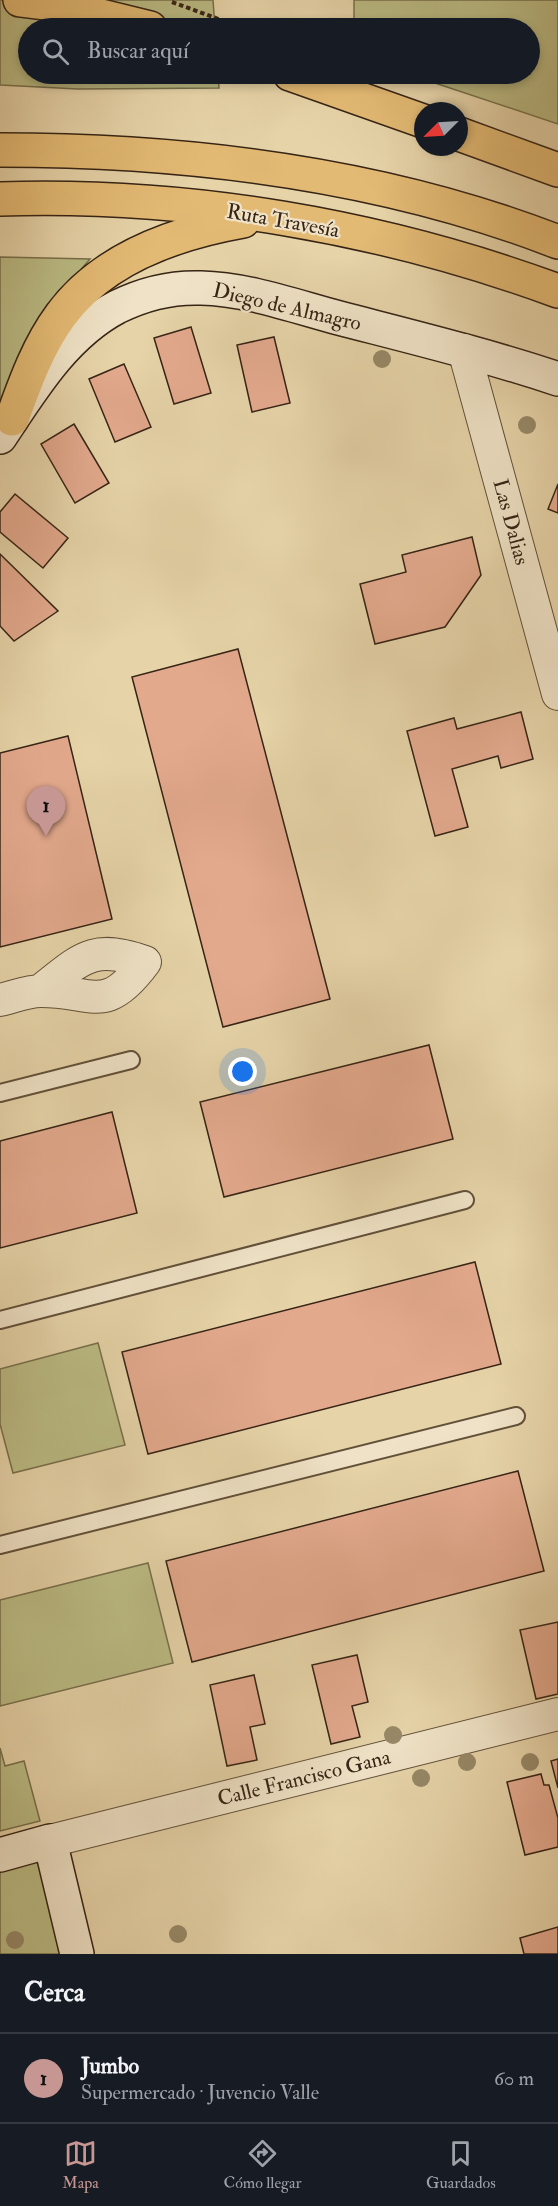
<!DOCTYPE html>
<html lang="es">
<meta charset="utf-8">
<style>
body{margin:0;font-family:"IM FELL Double Pica",serif;background:#20242c;color:#f1f3f6}
.compass{position:absolute;left:414px;top:102px;width:54px;height:54px;border-radius:50%;background:#171b24;box-shadow:0 3px 9px #0003;rotate:246deg}
.you{position:absolute;left:243px;top:1072px;width:21px;height:21px;margin:-15px;border:4px solid #fff;border-radius:50%;background:#1a73e8;box-shadow:0 0 0 9px #1a73e833}
.badge{display:grid;place-items:center;width:39px;height:39px;border-radius:50%;background:#c59692;color:#111;font-size:20px;font-weight:700}
.pin{position:absolute;translate:-50% -50px;filter:drop-shadow(0 2px 3px #0008)}
.pin::after{content:'';position:absolute;top:32px;width:21px;height:18px;background:inherit;clip-path:polygon(0 0,100% 0,50% 100%)}
.list{margin:0;padding:0;list-style:none}
h2{display:flex;justify-content:space-between;align-items:center;height:78px;margin:0;padding:0 24px;font-size:26px}
h2 small{font-size:20px;font-weight:400;color:#9ea1a6}
.list li{display:grid;grid-template-columns:39px 1fr auto;gap:18px;align-items:center;box-sizing:border-box;height:90px;padding:0 24px;border-top:2px solid #363941}
.list b{display:block;font-size:22px;white-space:nowrap}
.list p{margin:0;font-size:20px;white-space:nowrap;color:#9ea1a6}
.list em{font-size:20px;font-style:normal;color:#9ea1a6}
.icon{flex:none;width:33px;height:33px;fill:none;stroke:currentColor;stroke-width:2;stroke-linecap:round;stroke-linejoin:round}
.map{position:relative;flex:none;width:558px;height:1954px;overflow:hidden}
.search{position:absolute;background:#171b24;box-shadow:0 3px 9px #0003;left:18px;right:18px;top:18px;height:66px;display:flex;align-items:center;gap:15px;box-sizing:border-box;padding:0 21px;border-radius:33px;color:#9ea1a6;font-size:22px}
.sheet{height:168px;background:#171b24}
nav{display:flex;justify-content:space-around;align-items:center;box-sizing:border-box;height:84px;border-top:2px solid #363941;background:#171b24;font-size:16px;color:#9ea1a6}
nav a{display:grid;justify-items:center;gap:3px}
nav .on{color:#c59692}
.map>svg:first-child{display:block}
</style>
<div class="map">
<svg width="558" height="1954" viewBox="0 0 558 1954">
<rect width="100%" height="100%" fill="#e6d3a8"/>
<filter id="stains"><feTurbulence type="fractalNoise" baseFrequency=".00333" numOctaves="4"/><feColorMatrix values="0 0 0 0 .2 0 0 0 0 .09 0 0 0 0 .02 0 0 0 .5 -.17"/></filter>
<radialGradient id="worn" r=".72"><stop offset=".6" stop-color="#630" stop-opacity="0"/><stop offset="1" stop-color="#630" stop-opacity=".3"/></radialGradient>
<g fill="#bbbb84" stroke="#78704c" stroke-width="1.5">
<polygon points="0,0 213,0 215,28 28,28 28,74 218,74 219,88 78,89 0,85"/>
<polygon points="354,0 558,0 558,124 408,74 530,74 530,28 354,28"/>
<polygon points="0,257 90,259 40,317 0,421"/>
<polygon points="98,1343 125,1445 13,1473 0,1424 0,1369"/>
<polygon points="148,1563 173,1663 0,1706 0,1600"/>
<polygon points="0,1748 5,1766 24,1761 40,1821 0,1831"/>
<polygon points="39,1850 65,1954 0,1954 0,1860"/>
</g>
<g fill="#e3a98d" stroke="#362415" stroke-width="1.5">
<polygon points="191,327 211,393 174,404 154,338"/>
<polygon points="274,337 290,403 252,412 237,345"/>
<polygon points="124,364 151,427 115,442 89,379"/>
<polygon points="74,424 109,483 75,503 41,444"/>
<polygon points="558,484 558,513 548,509"/>
<polygon points="15,494 68,538 43,568 0,532 0,512"/>
<polygon points="472,537 481,575 445,627 375,644 360,584 406,572 402,555"/>
<polygon points="0,554 58,611 14,641 0,626"/>
<polygon points="238,649 330,999 223,1027 132,677"/>
<polygon points="521,712 533,759 501,768 498,756 452,769 468,827 435,836 407,731 454,718 457,729"/>
<polygon points="68,736 112,919 0,947 0,753"/>
<polygon points="429,1045 453,1139 224,1197 200,1102"/>
<polygon points="112,1112 137,1213 0,1248 0,1141"/>
<polygon points="475,1262 501,1364 148,1454 122,1352"/>
<polygon points="518,1471 544,1571 192,1662 166,1561"/>
<polygon points="558,1622 558,1694 536,1699 520,1630"/>
<polygon points="357,1655 368,1702 352,1706 360,1737 331,1744 312,1665"/>
<polygon points="254,1675 265,1724 250,1727 257,1760 227,1766 210,1685"/>
<polygon points="558,1759 558,1788 551,1761"/>
<polygon points="541,1774 544,1785 549,1785 558,1818 558,1847 525,1855 507,1782"/>
<polygon points="558,1927 558,1954 524,1954 520,1938"/>
</g>
<g fill="none" stroke-linecap="round" stroke-linejoin="round">
<g stroke="#62503a" stroke-width="20">
<g id="lane">
<polyline points="0,1093 131,1060"/>
<polyline points="0,1320 465,1200"/>
<polyline points="0,1545 516,1416"/>
</g>
</g>
<g stroke="#62503a" stroke-width="34">
<g id="street">
<polyline points="464,350 558,694"/>
<path d="M0 1000C13 997 28 991 41 991 94 991 105 1016 145 962 92 943 81 959 40 991"/>
<polyline points="50,1841 558,1714"/>
</g>
</g>
<g stroke="#362415" stroke-width="36">
<g id="secondary">
<path d="M0 437C32 389 64 335 117 307 143 294 172 287 201 288 247 289 294 306 339 318 412 337 486 355 558 379"/>
<polyline points="0,1855 50,1841 77,1954"/>
</g>
</g>
<g stroke="#362415" stroke-width="36">
<g id="highway">
<polyline points="20,0 52,4 150,28"/>
<polyline points="290,74 423,121"/>
<polyline points="459,134 558,170"/>
<path d="M0 150C189 150 381 173 558 242"/>
<path d="M0 199C189 193 381 226 558 291"/>
<path d="M12 419C25 383 38 346 61 315 103 258 175 233 243 221"/>
</g>
</g>
<polyline stroke="#362415" stroke-width="4" stroke-dasharray="4.5 3" stroke-linecap="butt" points="172,2 243,28"/>
<use href="#lane" stroke="#efe2c6" stroke-width="16"/>
<use href="#street" stroke="#efe2c6" stroke-width="32"/>
<use href="#secondary" stroke="#efe2c6" stroke-width="33"/>
<use href="#highway" stroke="#e3ba74" stroke-width="33"/>
</g>
<g fill="#978867">
<circle cx="382" cy="359" r="9"/>
<circle cx="527" cy="425" r="9"/>
<circle cx="393" cy="1735" r="9"/>
<circle cx="467" cy="1762" r="9"/>
<circle cx="530" cy="1762" r="9"/>
<circle cx="421" cy="1778" r="9"/>
<circle cx="178" cy="1934" r="9"/>
<circle cx="15" cy="1940" r="9"/>
</g>
<g text-anchor="middle" dominant-baseline="central" stroke-width="4.5" stroke-linejoin="round" paint-order="stroke">
<g font-size="21" fill="#362415" stroke="#efe2c6">
<text transform="translate(283 221) rotate(10)">Ruta Travesía</text>
<text transform="translate(287 307) rotate(13)">Diego de Almagro</text>
<text transform="translate(511 522) rotate(75)">Las Dalias</text>
<text transform="translate(304 1778) rotate(-14)">Calle Francisco Gana</text>
</g>
</g>
<rect width="100%" height="100%" filter="url(#stains)"/>
<rect width="100%" height="100%" fill="url(#worn)"/>
</svg>
<svg class="compass" viewBox="-18 -18 36 36"><path d="M0-13l5 13h-10z" fill="#e53935"/><path d="M0 13l5-13h-10z" fill="#9ea1a6"/></svg>
<div class="you"></div>
<div class="pin badge" style="left:46px;top:836px">1</div>
<div class="search"><svg class="icon" aria-label="search" viewBox="0 0 24 24"><circle cx="10" cy="10" r="6"/><path d="M15 15l6 6"/></svg>Buscar aquí</div>
</div>
<section class="sheet">
<h2>Cerca<small></small></h2>
<ul class="list">
<li><span class="badge">1</span><div><b>Jumbo</b><p>Supermercado · Juvencio Valle</p></div><em>60 m</em></li>
</ul>
</section>
<nav>
<a class="on"><svg class="icon" aria-label="map" viewBox="0 0 24 24"><path d="M3 6l6-2 6 2 6-2v14l-6 2-6-2-6 2zM9 4v14M15 6v14"/></svg>Mapa</a>
<a><svg class="icon" aria-label="directions" viewBox="0 0 24 24"><path d="M12 3l9 9-9 9-9-9zM9 14v-3h6M13 9l2 2-2 2"/></svg>Cómo llegar</a>
<a><svg class="icon" aria-label="saved" viewBox="0 0 24 24"><path d="M7 4h10v16l-5-4-5 4z"/></svg>Guardados</a>
</nav>
